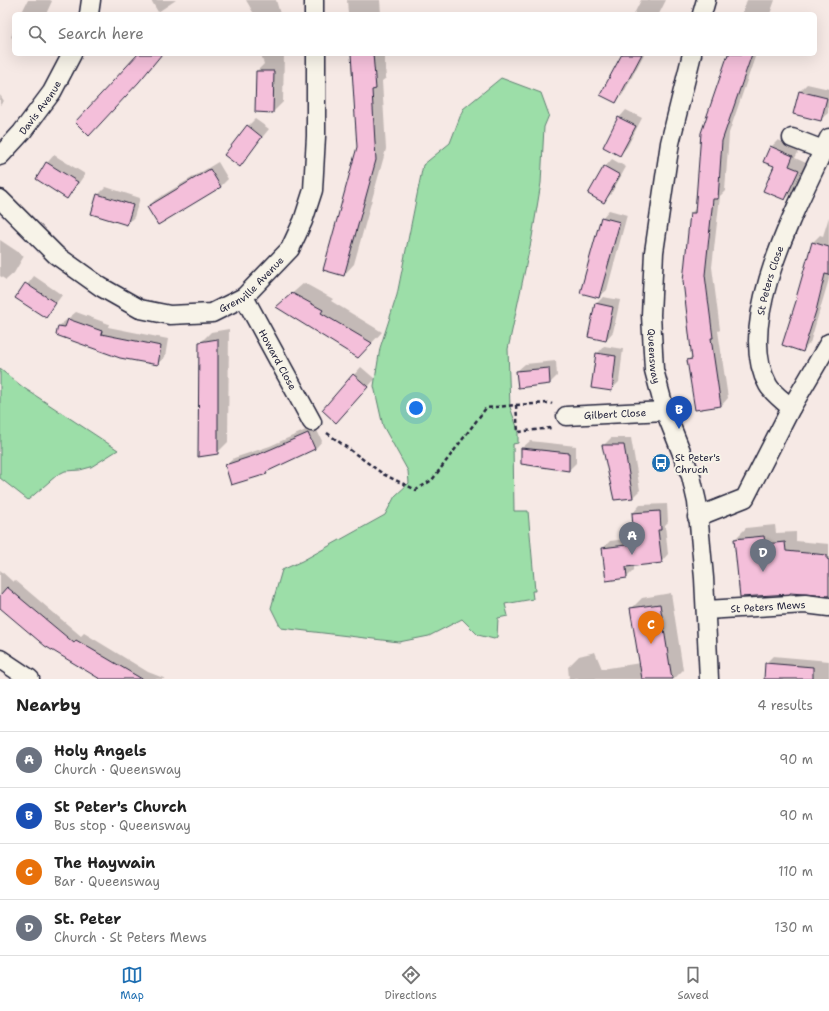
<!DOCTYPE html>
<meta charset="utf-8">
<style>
body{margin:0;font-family:"Shantell Sans",sans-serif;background:#f6f6f6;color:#222}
.you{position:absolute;left:416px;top:408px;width:14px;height:14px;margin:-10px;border:3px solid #fff;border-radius:50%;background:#1a73e8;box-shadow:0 0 0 6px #1a73e833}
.badge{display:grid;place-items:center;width:26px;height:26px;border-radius:50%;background:#1f6fb2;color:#fff;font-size:13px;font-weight:700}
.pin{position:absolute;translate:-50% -33px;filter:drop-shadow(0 1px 2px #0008)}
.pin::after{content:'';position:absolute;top:21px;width:14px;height:12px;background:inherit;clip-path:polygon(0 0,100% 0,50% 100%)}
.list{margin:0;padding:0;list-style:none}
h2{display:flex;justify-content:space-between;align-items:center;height:52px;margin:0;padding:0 16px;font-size:17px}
h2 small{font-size:13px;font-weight:400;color:#767676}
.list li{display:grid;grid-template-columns:26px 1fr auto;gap:12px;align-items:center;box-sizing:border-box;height:56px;padding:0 16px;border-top:1px solid #e0e0e0}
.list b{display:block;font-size:15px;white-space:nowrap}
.list p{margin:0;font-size:13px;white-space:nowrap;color:#767676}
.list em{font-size:13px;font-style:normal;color:#767676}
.icon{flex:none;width:22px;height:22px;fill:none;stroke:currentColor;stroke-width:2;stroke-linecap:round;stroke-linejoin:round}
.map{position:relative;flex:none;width:829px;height:679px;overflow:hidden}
.search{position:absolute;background:#fff;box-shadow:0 4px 16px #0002;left:12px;right:12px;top:12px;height:44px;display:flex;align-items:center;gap:10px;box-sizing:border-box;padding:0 14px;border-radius:6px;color:#767676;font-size:15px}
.sheet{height:276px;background:#fff}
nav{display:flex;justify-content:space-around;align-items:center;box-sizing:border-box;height:56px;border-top:1px solid #e0e0e0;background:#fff;font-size:11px;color:#767676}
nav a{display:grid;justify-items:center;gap:2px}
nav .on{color:#1f6fb2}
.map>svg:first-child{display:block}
</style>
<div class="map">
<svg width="829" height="679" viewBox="0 0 829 679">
<rect width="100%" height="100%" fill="#f6e9e5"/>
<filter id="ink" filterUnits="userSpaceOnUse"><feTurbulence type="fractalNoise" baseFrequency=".025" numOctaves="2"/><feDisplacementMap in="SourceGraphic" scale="8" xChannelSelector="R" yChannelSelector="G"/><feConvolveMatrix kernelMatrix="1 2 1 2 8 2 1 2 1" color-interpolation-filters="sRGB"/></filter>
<g filter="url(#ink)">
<g fill="#9cdea8" stroke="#5f8072">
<polygon points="501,78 541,93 549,115 544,127 541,183 532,237 508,349 510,407 518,430 518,443 513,444 514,511 528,511 535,591 532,591 533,599 505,604 508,616 498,618 497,637 494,639 478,635 462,619 429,636 399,642 281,628 271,608 282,570 302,561 385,515 395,496 409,483 408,471 383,426 374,386 380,348 397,295 423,165 450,143 463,109"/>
<polygon points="0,369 24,388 118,450 91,467 80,470 65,471 57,475 28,500 0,478"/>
</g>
<g fill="#0003">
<polygon points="28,0 50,0 52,1 46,14 21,14"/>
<polygon points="151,0 176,0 158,12"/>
<polygon points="246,0 276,0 280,14 254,14"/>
<polygon points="347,0 380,0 381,14 348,14"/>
<polygon points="641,0 666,0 659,14 634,14"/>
<polygon points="747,0 775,0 770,14 742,14"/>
<polygon points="14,30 14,39 11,37"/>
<polygon points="261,54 284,54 283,102 273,112 257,71 264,64"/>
<polygon points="351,54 384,54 386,78 382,81 386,149 354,264 344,275 358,147"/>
<polygon points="623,54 644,54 623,94 616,102"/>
<polygon points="729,54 756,54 729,133 725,191 720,196 712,267 720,330 718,331 728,398 721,406 688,360 692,356 691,213 697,207"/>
<polygon points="807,84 829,89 828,113 820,120 794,113 800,91"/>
<polygon points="0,95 4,101 0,105"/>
<polygon points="626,110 642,118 627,147 620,155 619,118"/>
<polygon points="255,119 269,129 240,165 248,126"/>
<polygon points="778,140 800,149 795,158 806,163 793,192 785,199 771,147"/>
<polygon points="54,155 85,174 74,190 67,197 37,178 47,163"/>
<polygon points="612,159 626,167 611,194 603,202 605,167"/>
<polygon points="218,162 228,179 221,186 158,224 148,207 155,200"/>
<polygon points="106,187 140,198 134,217 127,224 98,195"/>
<polygon points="609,210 627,215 607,290 599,297 602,218"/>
<polygon points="829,217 829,279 810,343 802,351 799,298 813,242 820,235 823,236"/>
<polygon points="0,240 24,256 14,273 6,280 0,276"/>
<polygon points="34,276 62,295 46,317 17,298"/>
<polygon points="304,283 333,299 331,301 382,332 369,346 277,307"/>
<polygon points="603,297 620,300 613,332 606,340 596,304"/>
<polygon points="76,312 109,324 108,327 168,339 165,357 157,364 59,326"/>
<polygon points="229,329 228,442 217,453 200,343 211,332"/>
<polygon points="604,346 623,349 619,382 611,390 597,354"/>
<polygon points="556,361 557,376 550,383 519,386 517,371 525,364"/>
<polygon points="361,367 375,379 344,414 323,410"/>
<polygon points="315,426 322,441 315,449 270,469 266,473 226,465 234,458 270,446"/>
<polygon points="611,438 631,438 640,490 633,497 603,446"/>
<polygon points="530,441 576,446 576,463 569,470 522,463 522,448"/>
<polygon points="667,504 668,522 665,525 668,554 661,562 634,565 634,570 627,577 603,548 610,541 634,538 633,513 640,505"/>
<polygon points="775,525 776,533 796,532 796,541 829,544 829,595 791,592 735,539 746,528"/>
<polygon points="0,570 13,582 15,580 81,636 84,633 148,672 166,679 101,679 46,645 0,608"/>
<polygon points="671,593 683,670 674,679 566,679 569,678 568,667 579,656 595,652 602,669 640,663 631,609 642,598"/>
<polygon points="773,656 829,661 829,679 765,679 766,663"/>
</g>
<g fill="#f4bfda" stroke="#22223b">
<polygon points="138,54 162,54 139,82 89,136 75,122"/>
<polygon points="351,54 373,54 376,89 372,90 376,160 344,276 323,270 357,147"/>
<polygon points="622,54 642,54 616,103 600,95"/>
<polygon points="728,54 752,54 722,141 718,199 713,199 705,275 713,338 711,338 721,406 695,410 687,360 692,359 683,281 690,213 695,213 701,133"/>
<polygon points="256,71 274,71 273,113 255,112"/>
<polygon points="799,91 827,98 821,121 793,114"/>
<polygon points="618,117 636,126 620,156 603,147"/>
<polygon points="247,125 262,137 240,167 224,155"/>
<polygon points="770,146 793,156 789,166 799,170 785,200 763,191 774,166 763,162"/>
<polygon points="46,162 78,182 67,199 36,179"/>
<polygon points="604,166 620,175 604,203 588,194"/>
<polygon points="210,169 221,187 158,225 147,207"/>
<polygon points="97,194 133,205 127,225 91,214"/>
<polygon points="601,217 620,222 599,298 580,293"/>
<polygon points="812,242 829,247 829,275 825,274 816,311 803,352 782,345 797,298 796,298"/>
<polygon points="25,283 56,303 46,318 15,298"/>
<polygon points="292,293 323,310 321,313 372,343 358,358 276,307"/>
<polygon points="595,303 613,307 606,341 588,337"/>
<polygon points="68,319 102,331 101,334 161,346 158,365 120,358 56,335 58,326 65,327"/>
<polygon points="218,339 218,454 198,457 199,342"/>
<polygon points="596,353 616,356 612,391 591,388"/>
<polygon points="549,368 550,384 518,388 516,371"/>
<polygon points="353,374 368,387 336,423 322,410"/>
<polygon points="308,433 315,449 266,472 267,474 231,485 225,465 262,453"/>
<polygon points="602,445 624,445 633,498 614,500"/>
<polygon points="521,448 569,453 569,471 521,464"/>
<polygon points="660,511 661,530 658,530 662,563 626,567 627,578 606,581 602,548 634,544 632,513"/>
<polygon points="764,536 765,544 785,542 786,551 827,555 827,559 829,560 829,596 790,593 790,594 740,597 734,539"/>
<polygon points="7,587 74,643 76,640 142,679 100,679 45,646 0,608 0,595"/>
<polygon points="660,604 672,679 642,679 630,608"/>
<polygon points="765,663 813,667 813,679 764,679"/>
</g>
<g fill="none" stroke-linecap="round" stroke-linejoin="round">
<g stroke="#22223b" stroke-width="21">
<g id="minor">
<polyline points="314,0 314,14"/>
<polyline points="89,14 91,0"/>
<polyline points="702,14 706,0"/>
<path id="s1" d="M692 54 670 143 654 252 651 315 654 370 665 411 691 476 697 502 704 578 709 679"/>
<polyline points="792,138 823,150"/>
<path id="s2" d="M0 156 22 132 52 92 72 54"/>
<path id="s3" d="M0 199 56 255 101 287 140 309 170 315 212 313 244 297 290 249 303 221 313 190 316 136V54"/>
<path id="s4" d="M244 297 312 422"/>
<polyline points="791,408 829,343"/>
<path id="s5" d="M566 416 665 411"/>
<path id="s6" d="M697 517 745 498 791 408C784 401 773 394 768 385 732 321 802 198 829 138"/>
<path id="s7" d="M706 610 805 604 829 607"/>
<polyline points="0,659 30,679"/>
</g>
</g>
<g stroke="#22223b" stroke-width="2.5" stroke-dasharray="4 3" stroke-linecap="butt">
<polyline points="516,405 550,403 552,404"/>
<polyline points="327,433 383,474 416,490 432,480 486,408 516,405 518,432 551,428"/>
</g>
<use href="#minor" stroke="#f7f3e8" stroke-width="18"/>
</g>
</g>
<defs>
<g id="bus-disc" transform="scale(1)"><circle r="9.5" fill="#1f6fb2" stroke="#f7f3e8"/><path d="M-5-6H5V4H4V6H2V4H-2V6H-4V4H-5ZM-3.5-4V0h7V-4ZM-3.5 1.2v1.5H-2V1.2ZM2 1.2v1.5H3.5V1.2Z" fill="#fff"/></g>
</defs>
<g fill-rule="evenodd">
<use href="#bus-disc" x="661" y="463"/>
</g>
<g text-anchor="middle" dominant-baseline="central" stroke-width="4" stroke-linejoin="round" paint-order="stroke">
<g font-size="10" fill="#22223b" stroke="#f7f3e8">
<text stroke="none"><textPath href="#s2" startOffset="63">Davis Avenue</textPath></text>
<text stroke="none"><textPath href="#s6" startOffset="293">St Peters Close</textPath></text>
<text stroke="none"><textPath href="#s3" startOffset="301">Grenville Avenue</textPath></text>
<text stroke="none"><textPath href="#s1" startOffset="306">Queensway</textPath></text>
<text stroke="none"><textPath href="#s4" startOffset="71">Howard Close</textPath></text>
<text stroke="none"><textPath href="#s5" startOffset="49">Gilbert Close</textPath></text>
<text stroke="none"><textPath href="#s7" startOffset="62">St Peters Mews</textPath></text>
</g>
<g font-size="10" fill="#22223b" stroke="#f7f3e8" text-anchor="start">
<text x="675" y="457">St Peter's<tspan x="675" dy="12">Chruch</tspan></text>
</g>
</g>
</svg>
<div class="you"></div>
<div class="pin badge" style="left:632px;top:555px;background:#6b7280">A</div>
<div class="pin badge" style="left:679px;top:429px;background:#1a4fb4">B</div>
<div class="pin badge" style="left:651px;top:644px;background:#e8710a">C</div>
<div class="pin badge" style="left:763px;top:572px;background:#6b7280">D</div>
<div class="search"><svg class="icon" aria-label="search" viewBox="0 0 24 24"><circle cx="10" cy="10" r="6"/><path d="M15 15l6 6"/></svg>Search here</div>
</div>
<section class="sheet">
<h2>Nearby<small>4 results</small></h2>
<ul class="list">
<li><span class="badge" style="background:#6b7280">A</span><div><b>Holy Angels</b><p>Church · Queensway</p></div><em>90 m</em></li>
<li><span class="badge" style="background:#1a4fb4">B</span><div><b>St Peter's Church</b><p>Bus stop · Queensway</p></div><em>90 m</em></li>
<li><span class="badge" style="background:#e8710a">C</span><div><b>The Haywain</b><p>Bar · Queensway</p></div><em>110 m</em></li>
<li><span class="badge" style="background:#6b7280">D</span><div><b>St. Peter</b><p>Church · St Peters Mews</p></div><em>130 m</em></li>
</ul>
</section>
<nav>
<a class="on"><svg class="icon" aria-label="map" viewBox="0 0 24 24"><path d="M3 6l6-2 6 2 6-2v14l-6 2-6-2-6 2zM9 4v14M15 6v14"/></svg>Map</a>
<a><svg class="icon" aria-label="directions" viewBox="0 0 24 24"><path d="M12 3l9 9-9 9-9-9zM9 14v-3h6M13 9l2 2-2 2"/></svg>Directions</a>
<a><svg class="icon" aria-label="saved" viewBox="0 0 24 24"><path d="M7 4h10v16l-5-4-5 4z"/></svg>Saved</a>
</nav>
